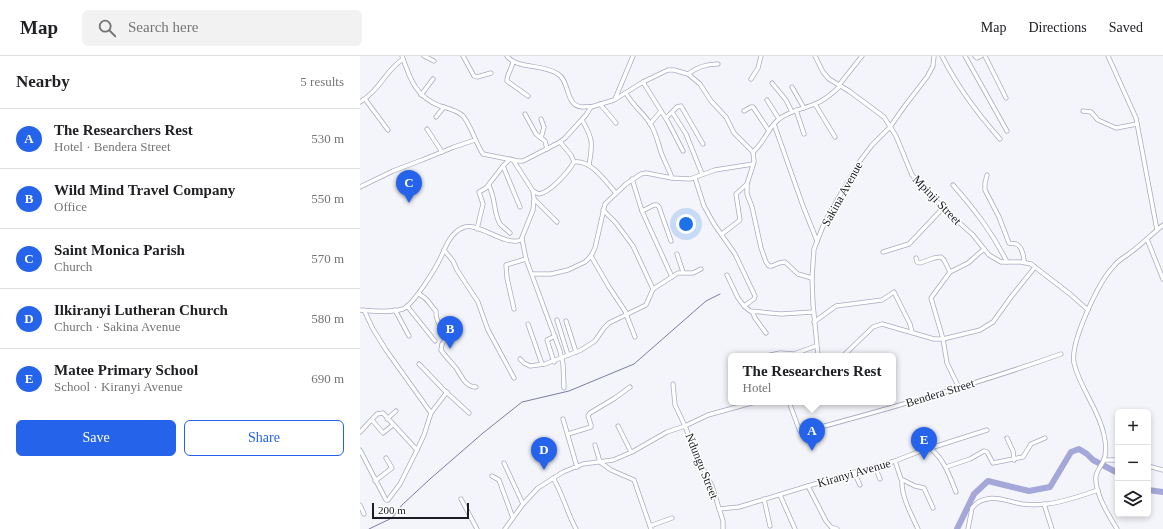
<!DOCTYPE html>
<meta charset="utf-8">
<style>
body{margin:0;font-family:"Times New Roman",serif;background:#f2f2f2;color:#202124}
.controls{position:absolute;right:12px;bottom:12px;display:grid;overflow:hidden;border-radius:6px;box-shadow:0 2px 6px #0003}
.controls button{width:36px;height:36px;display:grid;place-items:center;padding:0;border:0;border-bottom:1px solid #e0e0e0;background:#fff;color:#202124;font:20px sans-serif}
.scale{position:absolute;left:12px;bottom:10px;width:97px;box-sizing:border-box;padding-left:4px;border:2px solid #1b1c25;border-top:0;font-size:11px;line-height:14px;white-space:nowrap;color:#1b1c25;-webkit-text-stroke:3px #fff;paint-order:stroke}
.you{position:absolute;left:326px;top:168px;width:14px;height:14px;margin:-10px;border:3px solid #fff;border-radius:50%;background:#1a73e8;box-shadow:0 0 0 6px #1a73e833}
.badge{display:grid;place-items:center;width:26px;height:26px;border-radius:50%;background:#2563eb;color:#fff;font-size:13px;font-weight:700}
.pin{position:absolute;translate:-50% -33px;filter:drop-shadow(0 1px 2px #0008)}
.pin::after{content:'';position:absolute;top:21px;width:14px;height:12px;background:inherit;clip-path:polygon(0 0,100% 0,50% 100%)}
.popup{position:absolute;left:368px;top:297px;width:168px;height:52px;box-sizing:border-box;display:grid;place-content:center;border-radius:6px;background:#fff;filter:drop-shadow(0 1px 3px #0005);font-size:13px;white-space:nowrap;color:#757577}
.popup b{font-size:15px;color:#202124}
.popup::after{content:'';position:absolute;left:50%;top:100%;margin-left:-8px;border:8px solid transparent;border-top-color:#fff}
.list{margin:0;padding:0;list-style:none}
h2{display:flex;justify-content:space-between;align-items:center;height:52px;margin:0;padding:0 16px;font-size:17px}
h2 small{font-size:13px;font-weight:400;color:#757577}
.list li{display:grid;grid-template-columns:26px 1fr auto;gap:12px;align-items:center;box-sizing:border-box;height:60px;padding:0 16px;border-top:1px solid #e0e0e0}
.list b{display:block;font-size:15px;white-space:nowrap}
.list p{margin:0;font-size:13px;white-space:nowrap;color:#757577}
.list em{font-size:13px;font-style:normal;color:#757577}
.actions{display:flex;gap:8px;padding:12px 16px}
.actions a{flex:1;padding:9px 0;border:1px solid #2563eb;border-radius:6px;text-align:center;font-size:14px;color:#2563eb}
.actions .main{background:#2563eb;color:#fff}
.icon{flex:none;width:22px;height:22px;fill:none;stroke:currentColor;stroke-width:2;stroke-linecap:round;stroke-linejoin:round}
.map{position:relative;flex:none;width:803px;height:473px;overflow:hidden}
header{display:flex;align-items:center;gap:24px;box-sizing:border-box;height:56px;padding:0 20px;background:#fff;border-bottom:1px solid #e0e0e0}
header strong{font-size:19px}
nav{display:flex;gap:22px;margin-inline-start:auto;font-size:14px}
.search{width:280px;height:36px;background:#f2f2f2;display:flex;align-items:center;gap:10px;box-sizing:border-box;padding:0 14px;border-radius:6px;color:#757577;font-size:15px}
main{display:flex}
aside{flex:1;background:#fff}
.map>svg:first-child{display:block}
</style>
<header>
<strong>Map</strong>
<div class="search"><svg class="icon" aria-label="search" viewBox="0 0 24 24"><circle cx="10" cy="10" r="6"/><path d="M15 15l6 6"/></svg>Search here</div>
<nav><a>Map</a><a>Directions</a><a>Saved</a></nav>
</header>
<main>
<aside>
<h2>Nearby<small>5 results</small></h2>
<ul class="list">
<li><span class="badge">A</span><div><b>The Researchers Rest</b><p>Hotel · Bendera Street</p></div><em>530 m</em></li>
<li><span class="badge">B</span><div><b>Wild Mind Travel Company</b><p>Office</p></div><em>550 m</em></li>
<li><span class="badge">C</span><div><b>Saint Monica Parish</b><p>Church</p></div><em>570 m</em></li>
<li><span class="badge">D</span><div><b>Ilkiranyi Lutheran Church</b><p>Church · Sakina Avenue</p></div><em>580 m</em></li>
<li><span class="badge">E</span><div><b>Matee Primary School</b><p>School · Kiranyi Avenue</p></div><em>690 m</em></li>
</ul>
<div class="actions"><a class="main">Save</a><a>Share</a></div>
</aside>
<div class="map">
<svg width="803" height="473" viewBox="0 0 803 473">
<rect width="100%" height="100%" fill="#f4f5fa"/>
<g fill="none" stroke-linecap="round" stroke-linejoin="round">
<polyline stroke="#7b7da2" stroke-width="1" points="9,473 32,462 42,449 70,423 123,377 162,346 209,335 274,308 346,245 360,238"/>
<g stroke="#a4a7d8" stroke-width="6">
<polyline points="788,434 803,436"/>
<polyline points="597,473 614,438 628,425 669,435 690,431 711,396 719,393 727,398 733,404 758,417"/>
</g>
<g stroke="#a8aac3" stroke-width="5">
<g id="street">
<path d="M42 0C50 23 56 41 80 50 87 52 97 54 103 60 112 71 115 86 123 98L158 105H163L167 103 200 86 205 82 226 59 231 51 254 44 283 26 308 14H314L328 18 340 28 351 45 366 61 374 77 393 96 394 106 387 128V138L392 151 401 192 406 206 409 210H412L419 207 425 206 438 218 452 222"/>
<polyline points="64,0 74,5"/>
<polyline points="103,0 114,20 117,21 131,17"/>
<path d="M147 0C156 13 184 8 198 18 210 25 205 50 222 51 225 51 228 50 231 51"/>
<polyline points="455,0 463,16 469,23 489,35 524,61 536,80 552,119 583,152 613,179 629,199 641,206 661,206 671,208 710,238 728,254"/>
<path d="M582 0C597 30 617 57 640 83"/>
<polyline points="605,0 647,75"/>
<polyline points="615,0 617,2 621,0"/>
<polyline points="625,0 646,42"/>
<polyline points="748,0 776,62 797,174"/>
<path d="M153 6C152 12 146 21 147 25L168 40"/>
<path d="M328 18C337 11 347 8 358 8"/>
<polyline points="391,23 398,12 401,0"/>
<polyline points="283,26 308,66 323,95"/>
<polyline points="412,27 426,44 432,56"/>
<polyline points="479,29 502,0"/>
<polyline points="432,31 444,52"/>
<path d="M266 37C272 49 284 57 291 69 296 77 298 87 301 96 304 105 309 113 312 122"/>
<polyline points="61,39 73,23"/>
<polyline points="5,43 28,74"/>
<polyline points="255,43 273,0"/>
<polyline points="407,44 419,63"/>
<path d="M0 46C21 33 25 15 43 3"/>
<polyline points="240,48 256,67"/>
<polyline points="455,48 475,81"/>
<polyline points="436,54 444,78"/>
<polyline points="384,55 391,51 393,51 409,75"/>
<polyline points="723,55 731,56 738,64 756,72 777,68"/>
<polyline points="312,56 326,78 342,118"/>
<polyline points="165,58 176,78 185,85 187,93"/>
<polyline points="76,61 84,51"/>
<polyline points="306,62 317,51 321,50 343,88"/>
<polyline points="181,63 184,71 181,82"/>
<path d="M222 64C233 83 233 87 229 109"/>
<polyline points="290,68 301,55"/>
<polyline points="414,68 443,150 457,185"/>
<polyline points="67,73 82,96"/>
<path d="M393 96C405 86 407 73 418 64 428 55 443 53 455 48 465 44 473 37 480 30"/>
<path d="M214 106C232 104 245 125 256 137"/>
<polyline points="143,110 160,151"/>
<path d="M627 119 625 127V134L639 161 649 187C651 188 654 187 656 188 662 190 664 201 664 206"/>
<polyline points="335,122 344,150 354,168 375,198 395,240 394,243 384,250"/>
<polyline points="272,123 282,155 312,221"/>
<path d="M593 129C615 154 632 176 647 206"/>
<path d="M129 130C136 143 133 156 140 168 143 171 147 174 150 177"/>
<polyline points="0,131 33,115 62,104 94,91 115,84"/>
<path d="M173 135 179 138C191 136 208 116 214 106L211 99 200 86"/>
<polyline points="175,144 197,166"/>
<polyline points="243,154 256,167 273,190 293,233"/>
<polyline points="282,155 294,149 297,149 299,151 311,185"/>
<polyline points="117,173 123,148 119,136 126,132 143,110 150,103"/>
<polyline points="362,178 380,164 376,138 387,128"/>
<polyline points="162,183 166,203 200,295 203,308 204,332"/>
<polyline points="787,183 803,223"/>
<polyline points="84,194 93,205 97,214 118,246 128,274 154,322"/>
<polyline points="523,196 549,188 583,152"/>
<polyline points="317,198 323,216"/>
<polyline points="231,200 249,231 267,258"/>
<polyline points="556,202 557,206 560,207 574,202 581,201 584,204 590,216"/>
<polyline points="173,218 191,218 208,214 225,206 231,200 235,192 245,148 266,128 281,118 286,117 312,122 330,123 355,114 393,108"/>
<polyline points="367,219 378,242 384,250 390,255 421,258 453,256"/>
<path d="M59 238C70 244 68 247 76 255 75 266 83 272 87 281L82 288 81 294C85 300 91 306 96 312 101 319 105 331 116 331"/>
<polyline points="47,250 75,285"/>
<polyline points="154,253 147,222 146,209 166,203"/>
<path d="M0 254C14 255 30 257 43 253 53 249 76 212 81 201 86 190 90 178 102 172 117 164 144 191 161 184L173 154 174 143 173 135 153 104"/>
<polyline points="4,254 13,273 26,294 71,357"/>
<polyline points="35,254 49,280"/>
<polyline points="393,257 395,262 406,277"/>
<polyline points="266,258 275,281"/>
<polyline points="197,264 208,299"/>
<polyline points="206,265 216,296"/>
<polyline points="454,266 476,250 522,244 534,236 550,268 552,276"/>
<polyline points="168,268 182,308"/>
<polyline points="391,300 406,300 420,297 434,298 456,290"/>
<polyline points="458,300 453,248 452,222 454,193 465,165 500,105 512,89 530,71 544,51 567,21 573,10 574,0"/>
<polyline points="483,300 513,271 522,268 574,283 583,283 620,274 633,266 651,241 675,211"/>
<polyline points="160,303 164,307 170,310 185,308 221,294 235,285 244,272 249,267 286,249 293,233 318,217 333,217 341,213"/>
<polyline points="194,306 187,284 195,280"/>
<polyline points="59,308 84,334 109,357"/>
<polyline points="313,328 315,349 325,370 336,398 352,430 363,465 363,473"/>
<polyline points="599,332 587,307 583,283 571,242 590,216 608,207 624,193"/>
<path d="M429 346 439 373 440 375H446C532 352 617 328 701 298"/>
<polyline points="27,363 36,355"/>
<polyline points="203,363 217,411"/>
<polyline points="12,364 23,377 33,369"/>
<polyline points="258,370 271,396"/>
<polyline points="0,376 17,358 23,357 57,394"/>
<polyline points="208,378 231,371 231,369 228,360 230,357 255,342 270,331"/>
<polyline points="647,382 653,395 654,404"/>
<polyline points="235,389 240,406 251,414 274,424 291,473"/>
<path d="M571 393C584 403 590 421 596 436"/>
<polyline points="0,394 25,442 26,444 28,444 40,428 57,394 64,379 71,357 87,336"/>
<polyline points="744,404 758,404"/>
<polyline points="535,405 541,423 555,430 564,432 573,452"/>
<polyline points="144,407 163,448"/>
<polyline points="788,410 803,414"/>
<polyline points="515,411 520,423"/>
<polyline points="586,411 610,403 624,395 627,396 633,407 663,401 671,388 685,382"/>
<polyline points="494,416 500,429"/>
<polyline points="132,420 139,424 153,462"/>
<path d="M193 422C203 438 207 457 216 473"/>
<path d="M542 424C541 440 551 458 558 473"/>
<polyline points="15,425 32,412 26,402"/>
<polyline points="448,430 466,465 471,471 477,473"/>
<polyline points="420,439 435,473"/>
<polyline points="101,443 117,473"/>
<polyline points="404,443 410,470"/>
<polyline points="684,448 692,473"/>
<polyline points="0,449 4,458"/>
<polyline points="359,453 379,451 448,430 535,405 558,396 627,374"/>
<polyline points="290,470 312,462"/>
<polyline points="145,473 163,448 178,432 203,416 223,408 253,404 272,396 307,376 325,370 348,359 395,346"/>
<path d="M608 473 612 452C625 435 645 445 662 448 670 449 678 449 687 448 704 446 721 440 738 434"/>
<path d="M757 473C749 460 734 436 736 420 737 415 740 411 743 406 747 398 746 388 744 379 739 353 720 333 714 307 710 286 739 225 754 210 758 204 765 201 770 197 782 188 792 178 803 169"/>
</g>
</g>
<use href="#street" stroke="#fff" stroke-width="3.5"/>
</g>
<g text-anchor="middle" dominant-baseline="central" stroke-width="3" stroke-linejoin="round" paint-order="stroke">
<g font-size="12" fill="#1b1c25" stroke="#fff">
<text transform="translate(482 138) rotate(-61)">Sakina Avenue</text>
<text transform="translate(577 144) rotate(46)">Mpinji Street</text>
<text transform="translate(580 337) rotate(-17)">Bendera Street</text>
<text transform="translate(342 410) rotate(68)">Ndungu Street</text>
<text transform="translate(494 417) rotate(-16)">Kiranyi Avenue</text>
</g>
</g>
</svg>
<div class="controls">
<button>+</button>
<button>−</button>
<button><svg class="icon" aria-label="layers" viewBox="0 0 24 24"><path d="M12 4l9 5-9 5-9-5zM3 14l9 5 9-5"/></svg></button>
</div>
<div class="scale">200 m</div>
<div class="you"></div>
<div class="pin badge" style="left:452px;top:395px">A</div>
<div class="popup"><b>The Researchers Rest</b>Hotel</div>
<div class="pin badge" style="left:90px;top:293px">B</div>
<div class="pin badge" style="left:49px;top:147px">C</div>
<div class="pin badge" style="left:184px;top:414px">D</div>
<div class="pin badge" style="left:564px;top:404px">E</div>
</div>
</main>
